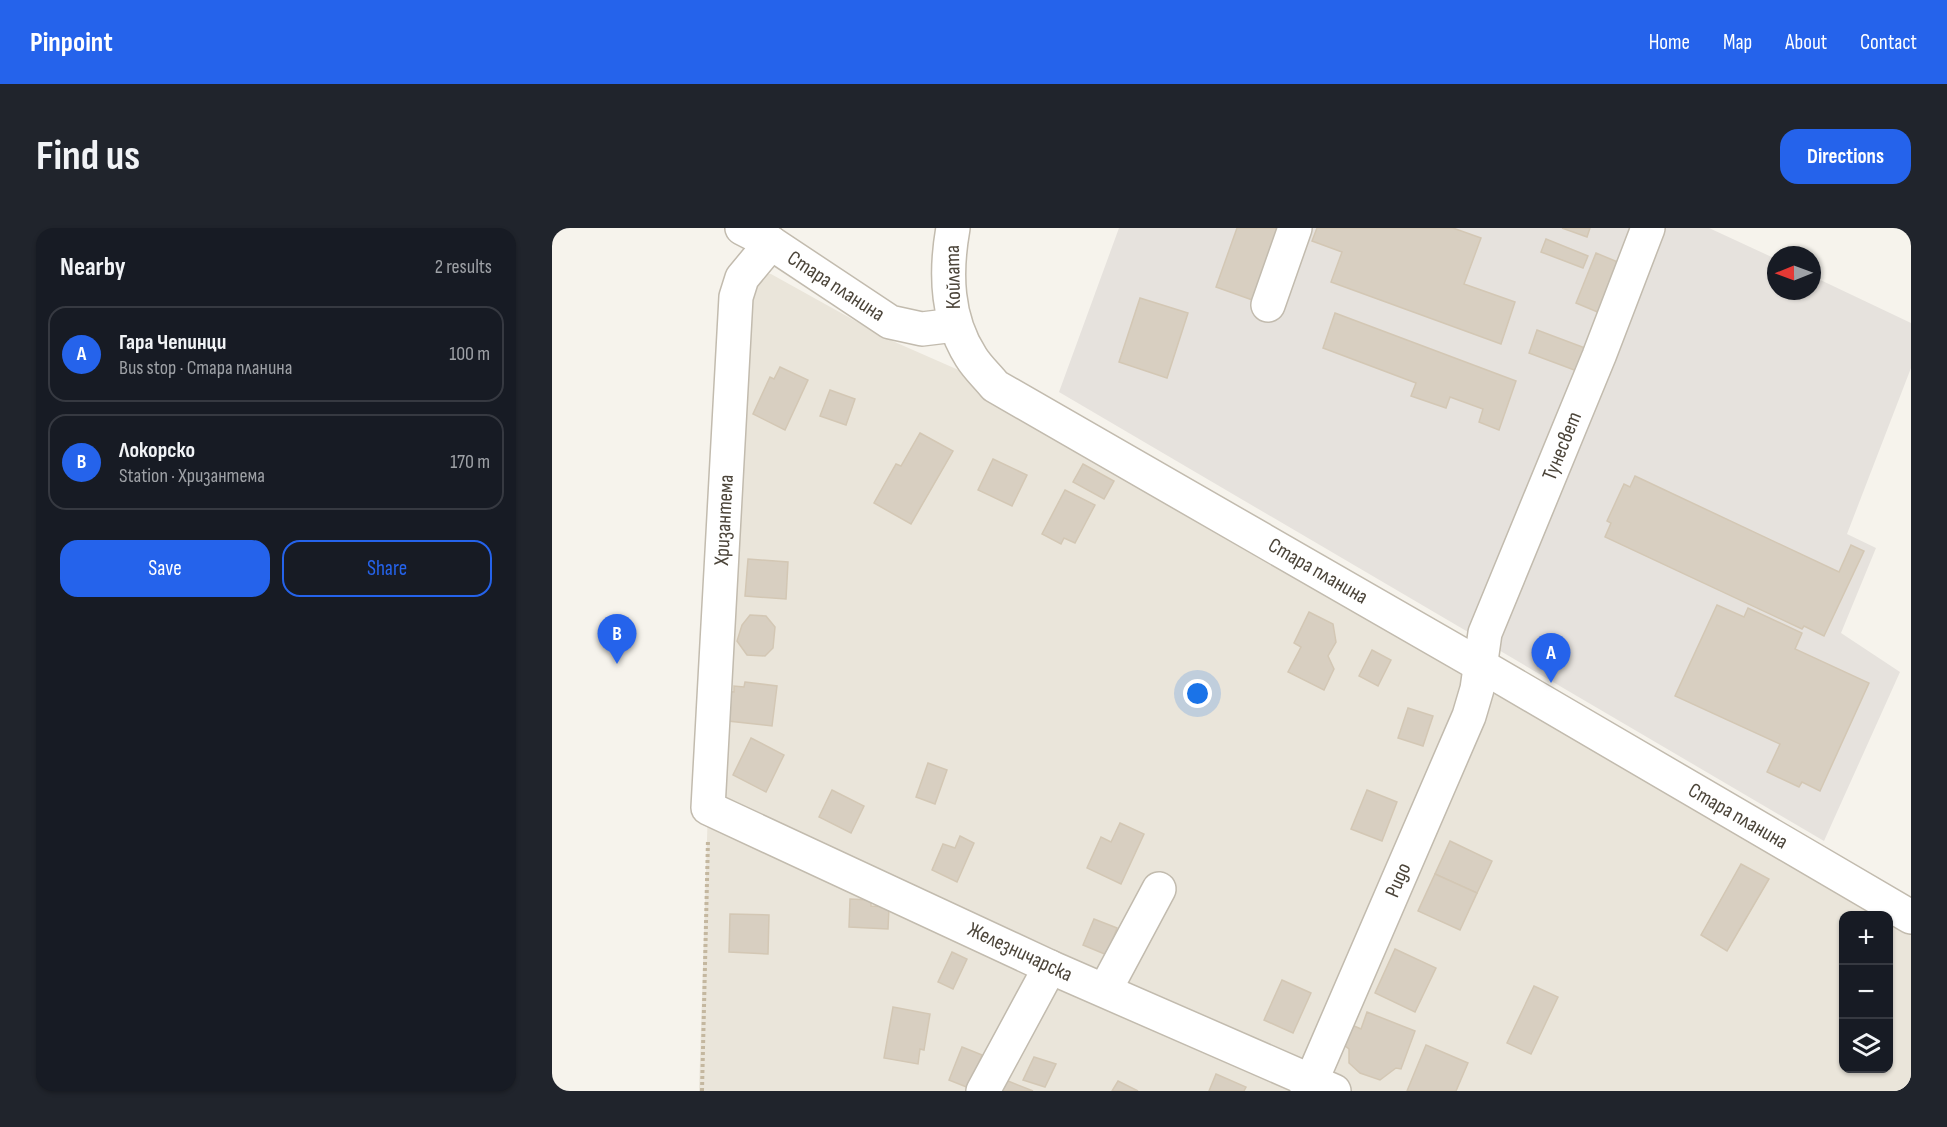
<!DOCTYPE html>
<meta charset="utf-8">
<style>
body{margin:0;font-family:"Sofia Sans Condensed",sans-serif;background:#20242c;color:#f1f3f6}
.controls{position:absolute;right:18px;bottom:18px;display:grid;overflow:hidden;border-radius:12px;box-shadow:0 2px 4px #0004}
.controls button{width:54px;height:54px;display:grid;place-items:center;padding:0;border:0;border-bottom:2px solid #363941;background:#171b24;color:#f1f3f6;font:30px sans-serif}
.compass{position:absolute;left:1215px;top:18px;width:54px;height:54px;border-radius:50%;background:#171b24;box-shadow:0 2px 4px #0004;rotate:269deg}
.you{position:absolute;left:646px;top:466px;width:21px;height:21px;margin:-15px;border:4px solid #fff;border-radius:50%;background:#1a73e8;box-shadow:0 0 0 9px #1a73e833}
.badge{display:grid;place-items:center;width:39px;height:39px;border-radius:50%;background:#2563eb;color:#fff;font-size:20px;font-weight:700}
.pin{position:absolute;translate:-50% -50px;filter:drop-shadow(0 2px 3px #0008)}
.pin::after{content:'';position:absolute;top:32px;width:21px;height:18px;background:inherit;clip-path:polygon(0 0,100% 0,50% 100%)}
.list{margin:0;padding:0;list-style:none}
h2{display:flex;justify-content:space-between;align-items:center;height:78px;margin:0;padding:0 24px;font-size:26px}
h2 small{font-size:20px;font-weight:400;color:#9ea1a6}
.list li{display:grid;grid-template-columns:39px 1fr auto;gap:18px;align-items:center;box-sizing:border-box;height:96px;margin:0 12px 12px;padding:0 12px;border:2px solid #363941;border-radius:18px}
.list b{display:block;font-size:22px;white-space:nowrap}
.list p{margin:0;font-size:20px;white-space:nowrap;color:#9ea1a6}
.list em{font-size:20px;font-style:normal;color:#9ea1a6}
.actions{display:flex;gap:12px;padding:18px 24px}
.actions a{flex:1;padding:14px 0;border:2px solid #2563eb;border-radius:18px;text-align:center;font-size:21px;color:#2563eb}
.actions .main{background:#2563eb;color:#fff}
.icon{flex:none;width:33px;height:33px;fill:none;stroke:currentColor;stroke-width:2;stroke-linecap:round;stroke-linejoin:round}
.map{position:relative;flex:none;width:1359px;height:863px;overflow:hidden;border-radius:18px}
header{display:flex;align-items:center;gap:36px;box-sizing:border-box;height:84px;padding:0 30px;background:#2563eb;color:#fff}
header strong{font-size:28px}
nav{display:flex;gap:33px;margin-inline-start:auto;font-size:21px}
.intro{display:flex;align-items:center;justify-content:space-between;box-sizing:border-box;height:144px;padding:0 36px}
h1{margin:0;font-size:42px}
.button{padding:15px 27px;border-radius:18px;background:#2563eb;color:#fff;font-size:21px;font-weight:700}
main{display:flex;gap:36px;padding:0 36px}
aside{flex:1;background:#171b24;border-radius:18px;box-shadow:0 2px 4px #0004}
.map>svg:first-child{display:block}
</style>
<header>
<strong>Pinpoint</strong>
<nav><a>Home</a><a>Map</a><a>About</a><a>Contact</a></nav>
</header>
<div class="intro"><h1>Find us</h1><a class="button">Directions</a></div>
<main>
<aside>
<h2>Nearby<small>2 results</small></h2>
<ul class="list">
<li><span class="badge">A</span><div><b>Гара Чепинци</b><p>Bus stop · Стара планина</p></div><em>100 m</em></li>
<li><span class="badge">B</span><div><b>Локорско</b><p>Station · Хризантема</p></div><em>170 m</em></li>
</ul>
<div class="actions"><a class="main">Save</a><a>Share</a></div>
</aside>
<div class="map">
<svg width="1359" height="863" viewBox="0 0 1359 863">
<rect width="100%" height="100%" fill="#f6f3ec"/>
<path fill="#eae5da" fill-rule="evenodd" d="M209 45 219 46 336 111 443 158 1359 689V863H147L156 580 188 69ZM1292 688H1336V840H1292Z"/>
<polygon fill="#e6e2dd" points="567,0 1157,0 1224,31 1224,63 1260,63 1260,48 1359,95 1359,140 1295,306 1324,320 1289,405 1348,444 1272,613 507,164"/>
<g fill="#d8cfc1" stroke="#d3c7b4" stroke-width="1.5">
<polygon points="685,0 733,0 706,74 664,59"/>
<polygon points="765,0 901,0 929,10 912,56 963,74 949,116 779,54 790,24 760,13"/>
<polygon points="1010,0 1038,0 1035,9"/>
<polygon points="994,11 1036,28 1031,40 989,24"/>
<polygon points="1044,25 1068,35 1048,85 1024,75"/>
<polygon points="588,70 636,85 615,150 567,134"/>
<polygon points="783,85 964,153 947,202 927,194 931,181 898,169 894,180 859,168 864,155 771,120"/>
<polygon points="985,102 1033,120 1025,143 977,125"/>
<polygon points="228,139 256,152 233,202 201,186 218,149 222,151"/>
<polygon points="278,162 303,171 294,197 268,188"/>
<polygon points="368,205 401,223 359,296 322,275 344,236 349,238"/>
<polygon points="441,231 475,247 460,278 426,262"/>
<polygon points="531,236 562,253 552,271 521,254"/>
<polygon points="1083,248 1287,344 1299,317 1312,323 1272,408 1252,398 1250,401 1053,309 1059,295 1055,293 1072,256 1078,259"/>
<polygon points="513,262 543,277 523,315 512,310 509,316 490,306"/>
<polygon points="196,331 236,334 234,371 193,368"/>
<polygon points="1165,377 1192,389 1196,380 1250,405 1243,421 1317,455 1268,563 1250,554 1247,559 1215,544 1228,516 1123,468"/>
<polygon points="757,384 781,396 784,414 776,428 782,441 772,462 736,444 749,419 742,415"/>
<polygon points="198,387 214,388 223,399 221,420 213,428 195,427 185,413 190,397"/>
<polygon points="820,422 839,432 826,458 807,448"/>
<polygon points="193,454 225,458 220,498 167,492 171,463 182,464 182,458 192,459"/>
<polygon points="856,480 881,488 871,518 846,510"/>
<polygon points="199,510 232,527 214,564 181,547"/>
<polygon points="376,535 395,542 383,576 364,569"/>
<polygon points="280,562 312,578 299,605 267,589"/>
<polygon points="815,562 845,574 830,613 799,601"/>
<polygon points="568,595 592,606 569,656 535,640 549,609 559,614"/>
<polygon points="408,608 422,615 405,654 380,642 391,616 403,620"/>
<polygon points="898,613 940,633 925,665 883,646"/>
<polygon points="1189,636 1217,651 1175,723 1149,707"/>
<polygon points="883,646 925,665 908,702 866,683"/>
<polygon points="298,671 319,672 319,678 337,679 336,701 297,699"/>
<polygon points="178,686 217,687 216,726 177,724"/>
<polygon points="542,691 565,700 555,727 531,717"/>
<polygon points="843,721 884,740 863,784 823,765"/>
<polygon points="400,724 415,731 401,761 386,754"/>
<polygon points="730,752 759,765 741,805 712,792"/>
<polygon points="982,758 1006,769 979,826 955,815"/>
<polygon points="341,779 378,786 372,822 368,821 366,836 332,830"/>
<polygon points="815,784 863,803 849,841 844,840 828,852 808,845 797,835 797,821 792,817 800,797 809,801"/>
<polygon points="874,817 916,835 904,863 855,863"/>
<polygon points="410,819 430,827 417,860 397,852"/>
<polygon points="482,829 504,836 493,859 471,852"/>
<polygon points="664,846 694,859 692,863 657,863"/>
<polygon points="451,851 481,863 446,863"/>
<polygon points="566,853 586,863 560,863"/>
</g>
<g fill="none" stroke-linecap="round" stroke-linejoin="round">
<g stroke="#c2bbae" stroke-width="36">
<g id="minor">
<polyline points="190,0 219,15 338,94 370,101 403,97"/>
<path d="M401 0C393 45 394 90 419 129 425 139 435 148 443 158L928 437 1359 689"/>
<polyline points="219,15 190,50 184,69 156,580 498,739 782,863"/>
<polyline points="716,77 743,0"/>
<polyline points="553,762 607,661"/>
<polyline points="431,863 498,739"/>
<polyline points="755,863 917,488 925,461 933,405 1047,128 1096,0"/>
</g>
</g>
<polyline stroke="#c4b79f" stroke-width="4" stroke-dasharray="3 3" stroke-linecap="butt" points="150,863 156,611"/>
<use href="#minor" stroke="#fff" stroke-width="33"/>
</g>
<g text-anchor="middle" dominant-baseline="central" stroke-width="4.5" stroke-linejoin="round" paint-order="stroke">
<g font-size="21" fill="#4b4439" stroke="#fff">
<text transform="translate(401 49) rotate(-91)">Койлата</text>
<text transform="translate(284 58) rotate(33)">Стара планина</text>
<text transform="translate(1010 218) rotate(-68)">Тунесвет</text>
<text transform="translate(172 292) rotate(-87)">Хризантема</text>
<text transform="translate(766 343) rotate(30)">Стара планина</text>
<text transform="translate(1186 588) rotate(30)">Стара планина</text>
<text transform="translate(846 652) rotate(-67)">Ридо</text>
<text transform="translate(468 724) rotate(25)">Железничарска</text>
</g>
</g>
</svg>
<div class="controls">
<button>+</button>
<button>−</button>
<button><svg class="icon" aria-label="layers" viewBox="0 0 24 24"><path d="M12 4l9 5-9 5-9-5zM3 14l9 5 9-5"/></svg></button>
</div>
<svg class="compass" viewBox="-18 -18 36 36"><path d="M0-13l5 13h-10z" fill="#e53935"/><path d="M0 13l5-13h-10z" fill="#9ea1a6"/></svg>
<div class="you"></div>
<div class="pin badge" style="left:999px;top:455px">A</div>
<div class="pin badge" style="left:65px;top:436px">B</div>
</div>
</main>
